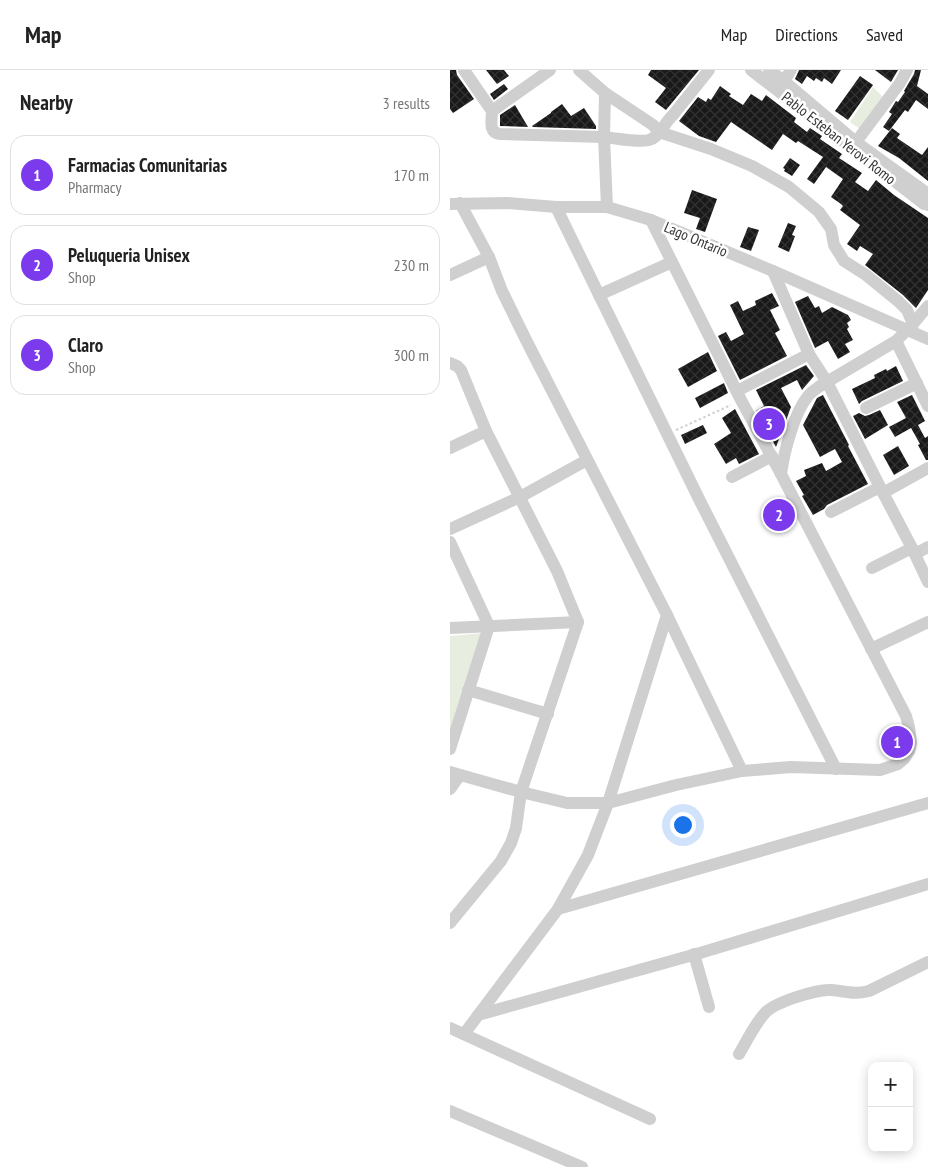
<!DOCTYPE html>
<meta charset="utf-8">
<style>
body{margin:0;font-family:"PT Sans Narrow",sans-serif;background:#f6f6f6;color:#222}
.controls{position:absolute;right:15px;bottom:15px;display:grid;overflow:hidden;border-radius:10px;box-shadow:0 2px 12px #0003}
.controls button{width:45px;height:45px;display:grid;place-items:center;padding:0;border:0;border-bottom:1px solid #e0e0e0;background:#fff;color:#222;font:25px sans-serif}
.you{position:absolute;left:232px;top:754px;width:18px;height:18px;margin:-12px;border:4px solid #fff;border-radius:50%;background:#1a73e8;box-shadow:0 0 0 8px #1a73e833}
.badge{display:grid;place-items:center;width:32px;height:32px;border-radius:50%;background:#7c3aed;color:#fff;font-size:16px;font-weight:700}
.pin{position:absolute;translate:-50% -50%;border:2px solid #fff;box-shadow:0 1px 5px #0006}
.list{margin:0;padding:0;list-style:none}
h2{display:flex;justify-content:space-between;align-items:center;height:65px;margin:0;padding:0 20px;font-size:21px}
h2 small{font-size:16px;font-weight:400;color:#767676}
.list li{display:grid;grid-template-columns:32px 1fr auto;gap:15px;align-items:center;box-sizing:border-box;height:80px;margin:0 10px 10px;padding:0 10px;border:1px solid #e0e0e0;border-radius:15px}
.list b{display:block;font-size:19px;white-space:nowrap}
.list p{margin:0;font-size:16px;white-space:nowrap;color:#767676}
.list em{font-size:16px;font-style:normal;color:#767676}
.map{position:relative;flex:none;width:478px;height:1097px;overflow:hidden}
header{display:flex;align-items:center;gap:30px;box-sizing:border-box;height:70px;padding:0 25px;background:#fff;border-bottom:1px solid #e0e0e0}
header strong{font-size:24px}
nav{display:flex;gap:28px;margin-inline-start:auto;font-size:18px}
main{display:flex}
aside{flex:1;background:#fff}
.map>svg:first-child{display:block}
</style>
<header>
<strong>Map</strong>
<nav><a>Map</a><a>Directions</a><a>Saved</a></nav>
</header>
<main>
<aside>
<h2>Nearby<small>3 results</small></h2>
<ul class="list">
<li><span class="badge">1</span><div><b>Farmacias Comunitarias</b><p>Pharmacy</p></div><em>170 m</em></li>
<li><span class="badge">2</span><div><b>Peluqueria Unisex</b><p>Shop</p></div><em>230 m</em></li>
<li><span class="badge">3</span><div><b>Claro</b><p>Shop</p></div><em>300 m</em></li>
</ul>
</aside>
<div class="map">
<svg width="478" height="1097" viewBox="0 0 478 1097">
<defs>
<pattern id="building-cross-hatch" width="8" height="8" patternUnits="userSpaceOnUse" patternTransform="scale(1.25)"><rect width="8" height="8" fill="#191919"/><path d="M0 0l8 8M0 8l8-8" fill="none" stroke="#323232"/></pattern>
</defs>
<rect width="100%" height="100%" fill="#fff"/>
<g fill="#e7eee0">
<polygon points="423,17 433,27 410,59 400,52"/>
<polygon points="33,563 0,667 0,566"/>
</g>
<g fill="url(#building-cross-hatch)">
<polygon points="0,0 6,0 7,5 24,29 3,43 0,39"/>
<polygon points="36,0 54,0 59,6 47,14"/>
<polygon points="201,0 249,0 216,40 205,32 216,18 198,5"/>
<polygon points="349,0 391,0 382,14 374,8 372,12 366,8 364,11 357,6 352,14 345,9"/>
<polygon points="425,0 448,0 441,12"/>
<polygon points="465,0 471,0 467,16 478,24 478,39 466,30 458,42 455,40 439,61 433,57 442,44 439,42 446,31 448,32 455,22 454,21 464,4"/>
<polygon points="410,6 423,15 398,50 385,41"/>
<polygon points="54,14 58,19 44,30 40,24"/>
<polygon points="270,16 281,24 279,26 293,35 301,24 312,31 316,25 346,48 344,52 357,62 360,58 372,66 370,69 392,84 389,88 412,103 405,112 418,121 426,110 444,125 478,148 478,220 466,238 453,225 415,195 423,184 410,176 407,181 397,174 410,155 390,140 393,136 391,134 381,127 393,109 376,97 364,114 357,109 373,87 348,71 346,73 333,64 322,80 281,52 266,72 249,66 229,51 248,27 256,32 258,28 261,30"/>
<polygon points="112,34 121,46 134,38 146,56 146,59 83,57 82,56 101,43 101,42"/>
<polygon points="65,35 78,57 50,56 50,45"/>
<polygon points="442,58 450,64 447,68 472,85 478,77 478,111 449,88 428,76"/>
<polygon points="340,88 350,95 342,106 334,101 335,99 333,98"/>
<polygon points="242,120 267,129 255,162 246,159 250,148 234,143"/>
<polygon points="338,153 346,156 342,165 345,166 339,182 328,177"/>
<polygon points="298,157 309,160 301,181 290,177"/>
<polygon points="322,223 329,236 320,240 330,260 325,263 337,286 290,310 268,266 276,262 281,271 294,264 280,235 288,231 293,241 306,235 305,231"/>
<polygon points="358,226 365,238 369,236 372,243 382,237 398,245 401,250 397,253 399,257 397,259 403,270 395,274 400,282 388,289 378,271 365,278 345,232"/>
<polygon points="258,282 267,301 238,317 228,299"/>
<polygon points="356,295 364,306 352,320 347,310 331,318 341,337 326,377 306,341 314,336 306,320"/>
<polygon points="446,296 453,311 412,331 409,334 402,319 425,308 424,305 436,299 437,301"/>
<polygon points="274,313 278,323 250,338 245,328"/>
<polygon points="373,325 399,375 398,376 418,414 377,435 374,439 363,445 352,426 354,425 346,411 356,406 354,400 372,393 376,401 392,392 385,379 370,387 353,355 367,328"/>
<polygon points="462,325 475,351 468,355 475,368 478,366 478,390 476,390 468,375 470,374 461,358 445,367 439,357 456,348 447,332"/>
<polygon points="285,339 309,384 289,394 286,388 276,394 264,374 281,363 272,348"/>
<polygon points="430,340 438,355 415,369 403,346 409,343 415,346 419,345"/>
<polygon points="253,355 257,363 235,374 231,365"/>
<polygon points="448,376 459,396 444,405 433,385"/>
<polygon points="336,436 341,445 322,454 318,445"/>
<polygon points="452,665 453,672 451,678 447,681 442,677 439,670"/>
</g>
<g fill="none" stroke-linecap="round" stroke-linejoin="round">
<polyline stroke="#cfcfcf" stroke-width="2" stroke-dasharray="2.5 2.5" stroke-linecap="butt" points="226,360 281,335"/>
<g stroke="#cfcfcf" stroke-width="12">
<polyline points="14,0 42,41"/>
<path d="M100 0 42 41C42 50 38 63 50 64 84 65 119 66 153 67 167 68 186 73 199 70 210 67 214 53 223 45L259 0"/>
<polyline points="129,0 155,23 203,55 209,62 261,79 302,96 339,117 369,142 381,159 384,175 394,191 416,205 448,231 457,240 463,254"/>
<polyline points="301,0 474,134 478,135"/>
<polyline points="319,0 334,11 406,72 478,124"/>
<polyline points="334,11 341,0"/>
<polyline points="155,23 154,67 157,137"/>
<polyline points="406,72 450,13 457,0"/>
<polyline points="10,133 39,187 52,221 76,270 217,545 292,701"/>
<polyline points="0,134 57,133 106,137 157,137 201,150 323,201 478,269"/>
<polyline points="106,137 250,431 386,699"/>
<polyline points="201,150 291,330 331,404"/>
<polyline points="323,201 359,284 377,312 430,417 462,478 478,512"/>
<polyline points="0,205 39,187"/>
<polyline points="149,225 222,192"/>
<polyline points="446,271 478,336"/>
<polyline points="0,293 7,296 11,300 36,361 107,501 128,552 71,722 66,758 61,773 51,791 0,853"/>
<polyline points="287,321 359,284"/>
<polyline points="416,338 467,313"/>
<polyline points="0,378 36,361"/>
<polyline points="282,407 322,386"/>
<polyline points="433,423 478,398"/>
<polyline points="381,442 430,417"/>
<polyline points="0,459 70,427 137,390"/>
<polyline points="0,472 39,556 0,679"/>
<polyline points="465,484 478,477"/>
<polyline points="422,498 462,478"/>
<polyline points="0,558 128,552"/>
<polyline points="421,579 478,552"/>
<polyline points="18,620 98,644"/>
<path d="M0 702 71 722 117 733H158L226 715 292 701 341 697 430 700 448 694 454 689 459 681 461 673 459 657 456 646 331 404C334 382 344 343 358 326 361 322 366 319 370 316L446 271 463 254 478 236"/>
<polyline points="0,719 10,705"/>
<polyline points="108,839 478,733"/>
<polyline points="244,884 259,937"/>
<polyline points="28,945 250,883 478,814"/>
<polyline points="0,958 200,1049"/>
<polyline points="14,964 108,839 138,785 158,733 217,545"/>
<path d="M289 984C297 971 305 953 316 942 326 932 367 919 381 920 396 921 403 925 419 921L478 892"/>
<polyline points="0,1041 132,1097"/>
</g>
</g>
<g text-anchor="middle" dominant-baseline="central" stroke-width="5" stroke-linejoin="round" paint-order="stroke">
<g font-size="15" fill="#323232" stroke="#fff">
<text transform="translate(389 68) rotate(38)">Pablo Esteban Yerovi Romo</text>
<text transform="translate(246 169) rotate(23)">Lago Ontario</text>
</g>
</g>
</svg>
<div class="controls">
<button>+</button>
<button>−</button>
</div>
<div class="you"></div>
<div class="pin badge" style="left:447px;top:672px">1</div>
<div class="pin badge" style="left:329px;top:445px">2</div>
<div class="pin badge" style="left:319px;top:354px">3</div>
</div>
</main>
